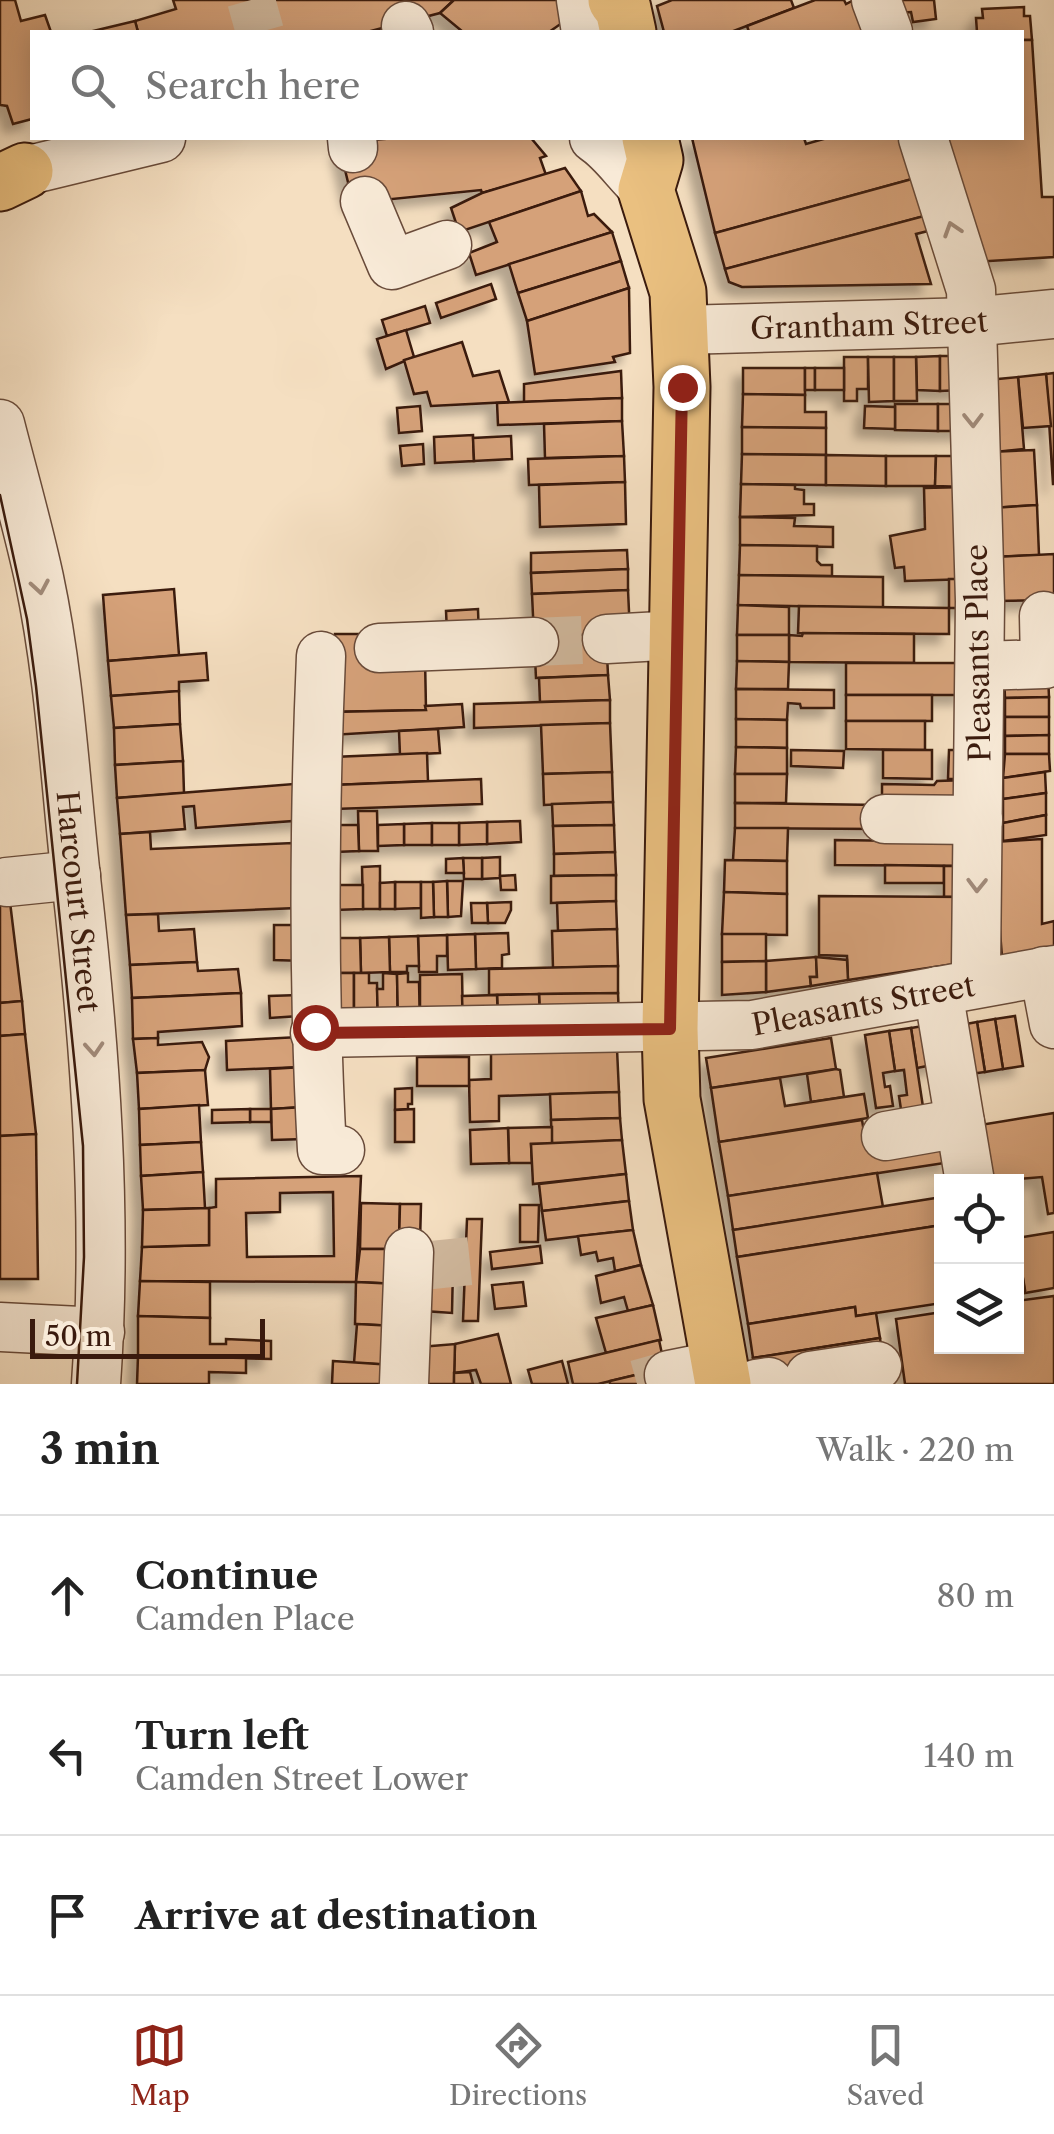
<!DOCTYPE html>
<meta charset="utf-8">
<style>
body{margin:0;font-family:"Libre Caslon Text",serif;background:#f2f2f2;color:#222}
.controls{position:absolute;right:30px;bottom:30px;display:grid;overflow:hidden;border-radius:0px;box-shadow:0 5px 25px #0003}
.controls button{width:90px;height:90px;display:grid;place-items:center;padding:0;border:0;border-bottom:2px solid #e0e0e0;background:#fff;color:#222;font:50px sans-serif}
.scale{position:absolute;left:30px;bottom:25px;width:235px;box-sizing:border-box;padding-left:10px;border:5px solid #3a1a0d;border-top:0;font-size:28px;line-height:35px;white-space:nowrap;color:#3a1a0d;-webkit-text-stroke:8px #f8ead7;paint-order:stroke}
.stop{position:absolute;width:30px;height:30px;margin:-22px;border:8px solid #8f2418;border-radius:50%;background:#fff}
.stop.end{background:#8f2418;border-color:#fff;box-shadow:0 2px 10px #0008}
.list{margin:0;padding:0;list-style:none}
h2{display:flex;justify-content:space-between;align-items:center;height:130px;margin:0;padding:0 40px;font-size:42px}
h2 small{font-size:32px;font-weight:400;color:#767676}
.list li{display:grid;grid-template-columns:65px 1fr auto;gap:30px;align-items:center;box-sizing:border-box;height:160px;padding:0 40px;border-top:2px solid #e0e0e0}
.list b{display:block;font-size:38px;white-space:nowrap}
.list p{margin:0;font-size:32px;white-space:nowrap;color:#767676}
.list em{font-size:32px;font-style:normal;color:#767676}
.icon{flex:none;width:55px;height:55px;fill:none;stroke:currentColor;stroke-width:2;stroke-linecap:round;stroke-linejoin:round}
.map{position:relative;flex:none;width:1054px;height:1384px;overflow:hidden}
.search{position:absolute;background:#fff;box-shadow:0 5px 25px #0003;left:30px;right:30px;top:30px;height:110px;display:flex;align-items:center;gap:25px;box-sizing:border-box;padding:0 35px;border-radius:0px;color:#767676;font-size:38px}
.sheet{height:610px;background:#fff}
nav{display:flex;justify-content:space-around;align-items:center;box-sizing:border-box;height:140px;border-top:2px solid #e0e0e0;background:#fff;font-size:28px;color:#767676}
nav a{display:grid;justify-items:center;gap:5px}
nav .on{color:#8f2418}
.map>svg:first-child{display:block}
</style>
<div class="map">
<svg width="1054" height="1384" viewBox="0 0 1054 1384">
<defs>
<filter id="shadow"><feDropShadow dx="-9" dy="9" stdDeviation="5" flood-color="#0004"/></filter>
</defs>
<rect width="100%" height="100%" fill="#f5dfc1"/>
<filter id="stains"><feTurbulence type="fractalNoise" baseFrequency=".002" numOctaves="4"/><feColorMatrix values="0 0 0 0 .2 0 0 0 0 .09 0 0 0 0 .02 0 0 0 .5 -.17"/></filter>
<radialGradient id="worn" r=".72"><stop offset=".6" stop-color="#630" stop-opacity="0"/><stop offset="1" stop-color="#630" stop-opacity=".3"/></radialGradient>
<g fill="#d5a179" stroke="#3a1a0d" stroke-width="2.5" fill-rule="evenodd" filter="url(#shadow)">
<polygon points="0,0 15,0 21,21 45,15 51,32 32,32 32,119 13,124 7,106 0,105"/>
<polygon points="173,0 454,0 440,13 367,32 138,32 135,21 176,9"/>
<polygon points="454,0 560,0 562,23 549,32 463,32 440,13"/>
<polygon points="672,0 791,0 794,8 731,32 664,32 657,6"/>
<polygon points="815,0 844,0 846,4 852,1 864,32 749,32 747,26"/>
<polygon points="892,0 934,0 936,19 913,22 911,12 896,13"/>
<polygon points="1024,7 1024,16 1030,16 1032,40 1022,40 1022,32 977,32 976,18 983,18 982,9"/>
<polygon points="135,21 138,32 89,32"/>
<polygon points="1022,40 1032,40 1042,197 1054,197 1054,257 973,262 936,138 1022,138"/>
<polygon points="397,138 531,138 546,156 540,158 546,175 482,193 481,190 353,203 340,149 370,140"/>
<polygon points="692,138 804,138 806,144 827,138 910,138 923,176 715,233"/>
<polygon points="565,168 581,191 459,232 451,208 482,193"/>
<polygon points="923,176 936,213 725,269 715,233"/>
<polygon points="581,191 588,216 594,214 612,232 476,275 469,253 497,242 489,222"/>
<polygon points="924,216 928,231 916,234 931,284 742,287 729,282 725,269"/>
<polygon points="612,232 621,261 518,293 509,264"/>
<polygon points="621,261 629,288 527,321 518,293"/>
<polygon points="491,284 496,299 441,318 436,303"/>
<polygon points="629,288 630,353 613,357 615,362 535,374 527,321"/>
<polygon points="425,306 430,323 387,336 382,320"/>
<polygon points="406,330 414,357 386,369 377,339"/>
<polygon points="462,342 473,376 499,371 509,402 431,406 427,392 414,394 404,360"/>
<polygon points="940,356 940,391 917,390 916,357"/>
<polygon points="940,356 963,356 963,390 940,391"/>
<polygon points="844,357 868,357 868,389 857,389 857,401 844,401"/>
<polygon points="868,357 894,357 894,401 869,402"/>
<polygon points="894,357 916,357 917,401 894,401"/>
<polygon points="743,368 805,368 805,395 743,394"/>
<rect x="805" y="368" width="10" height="22"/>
<rect x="815" y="368" width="29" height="22"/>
<polygon points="621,371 622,398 524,402 524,384"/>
<polygon points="1054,373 1054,484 1053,484 1046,374"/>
<polygon points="1046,374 1051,426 1023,428 1018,377"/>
<polygon points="1018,377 1024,449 985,453 988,380"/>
<polygon points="743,394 805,395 805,412 826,412 826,428 742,427"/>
<polygon points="622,398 622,421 498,425 497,403"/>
<polygon points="895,404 938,404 938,431 895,430"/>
<polygon points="938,404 965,404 964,431 938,431"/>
<polygon points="420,406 422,431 399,433 397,408"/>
<polygon points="865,406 895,407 895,429 864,428"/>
<polygon points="622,421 624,456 545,458 544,424"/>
<polygon points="742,427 826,428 826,455 742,454"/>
<polygon points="473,435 474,461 435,463 434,437"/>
<polygon points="511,436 512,459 474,461 473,438"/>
<polygon points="423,444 424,464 402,466 400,446"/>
<polygon points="1034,450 1037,505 992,508 989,452"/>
<polygon points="742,454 826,455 826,485 741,484"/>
<polygon points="826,455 886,456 886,486 826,485"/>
<polygon points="624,456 625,482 529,485 528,459"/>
<polygon points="886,456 936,456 935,486 886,486"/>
<polygon points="936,456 965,456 966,487 935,486"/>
<polygon points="625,482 626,524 540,527 539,485"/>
<polygon points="741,484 795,485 795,489 804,490 804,504 814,504 814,515 740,517"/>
<polygon points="966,487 970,579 905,581 904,567 895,568 890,536 925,529 924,488"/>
<polygon points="1037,505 1039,555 995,557 992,508"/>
<polygon points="740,517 795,518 794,526 833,527 833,547 740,545"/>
<polygon points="740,545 817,546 817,561 821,565 832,565 832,576 739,575"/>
<polygon points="627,550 628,569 531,573 531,553"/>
<polygon points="1054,554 1054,600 997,601 995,557"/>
<polygon points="628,569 628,590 532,594 531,573"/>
<polygon points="739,575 883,577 883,608 738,605"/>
<polygon points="949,579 970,579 971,608 949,608"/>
<polygon points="174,589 179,655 108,661 103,595"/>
<polygon points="628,590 630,633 534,637 532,594"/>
<polygon points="738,605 789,607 789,635 737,635"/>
<polygon points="799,606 949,608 949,634 798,633"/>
<polygon points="478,609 479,640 447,632 446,611"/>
<polygon points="803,633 914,634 914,663 789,662 789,635 802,636"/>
<polygon points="335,634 376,634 425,657 426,710 331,712"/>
<polygon points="606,634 608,675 536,678 534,637"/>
<polygon points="737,635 789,635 789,662 737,661"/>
<polygon points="206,653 208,680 179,682 179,691 111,696 108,661"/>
<polygon points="737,661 789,662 788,689 736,689"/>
<rect x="846" y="663" width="120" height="32"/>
<polygon points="608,675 610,700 540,702 539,678"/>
<polygon points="1048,675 1049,697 1005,698 1004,676"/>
<polygon points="736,689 834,690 834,708 801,708 800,704 788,703 787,720 736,719"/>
<polygon points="179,691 180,724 114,728 111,696"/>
<rect x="846" y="695" width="86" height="26"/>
<polygon points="1049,697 1049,717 1005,717 1005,698"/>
<polygon points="610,700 610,723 474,728 474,704"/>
<polygon points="462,704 464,727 331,735 331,712 426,710 425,706"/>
<polygon points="1005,717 1049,717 1049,735 1005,736"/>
<polygon points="736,719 787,720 787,748 736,747"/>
<polygon points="846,721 925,721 925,750 846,749"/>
<polygon points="610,723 612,772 543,774 541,725"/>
<polygon points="180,724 183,761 115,765 114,728"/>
<polygon points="438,729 440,753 400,755 399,731"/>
<polygon points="1049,735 1049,754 1005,754 1005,736"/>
<polygon points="736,747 787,748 787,774 735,774"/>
<polygon points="791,750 844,751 843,768 791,766"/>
<polygon points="883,750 932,750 932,779 883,778"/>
<polygon points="949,750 965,750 965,779 948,779"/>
<polygon points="427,753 428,781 334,785 333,757"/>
<polygon points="1005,754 1049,754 1050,771 1003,778"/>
<polygon points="183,761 184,793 117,798 115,765"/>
<polygon points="612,772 613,802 544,805 543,774"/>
<polygon points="1045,772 1046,793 1003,799 1003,778"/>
<polygon points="735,774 787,774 786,803 735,803"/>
<polygon points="481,779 482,804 334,809 334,785"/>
<polygon points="968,780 967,806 882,804 882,784 934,785 937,781"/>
<polygon points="306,783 307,820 196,828 194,806 183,807 185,829 120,834 117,798"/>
<polygon points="1046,793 1046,815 1003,823 1003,799"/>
<polygon points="613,802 614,825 553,826 552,804"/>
<polygon points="735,803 880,805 879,829 735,828"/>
<polygon points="358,811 377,811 378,851 359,851"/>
<polygon points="1046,815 1046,835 1003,841 1003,823"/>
<polygon points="520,821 521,842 487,844 487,822"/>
<polygon points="487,822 487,844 459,845 459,823"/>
<polygon points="432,823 432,845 404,845 404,824"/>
<rect x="432" y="823" width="27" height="22"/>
<polygon points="404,824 404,845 378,846 378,825"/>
<polygon points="334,825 358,825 359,851 335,852"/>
<polygon points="614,825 615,852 554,854 553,826"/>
<polygon points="735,828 788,828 787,861 733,860"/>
<polygon points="970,831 969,866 835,865 835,840 908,841"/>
<polygon points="150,832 151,849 293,843 297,908 126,915 120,834"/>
<polygon points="1042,839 1042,924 1054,921 1054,947 1002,957 993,842"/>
<polygon points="615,852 616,875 554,876 554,854"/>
<polygon points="500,857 500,878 482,879 482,858"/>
<polygon points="463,858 482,858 482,879 464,879"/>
<polygon points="463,858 464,873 446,873 446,859"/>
<polygon points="725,860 787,861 787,894 724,892"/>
<polygon points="885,865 944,866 944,883 885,883"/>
<polygon points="380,866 380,909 363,909 362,867"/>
<rect x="944" y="866" width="25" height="31"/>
<polygon points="6,869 22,1001 0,1003 0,870"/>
<polygon points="515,875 516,890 501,890 500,876"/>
<polygon points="616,875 616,901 551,903 551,876"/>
<polygon points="447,881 463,881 461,916 448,917"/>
<polygon points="447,881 448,917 434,917 433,882"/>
<polygon points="395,882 421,882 421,908 395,909"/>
<polygon points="395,882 395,909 380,909 380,883"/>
<polygon points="421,882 433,882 434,917 421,918"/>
<polygon points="335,885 363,885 363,909 335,910"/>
<polygon points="724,892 787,894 787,935 722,934"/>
<polygon points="819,896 969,897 968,962 848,980 847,956 819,955"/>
<polygon points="616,901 617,929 558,931 557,903"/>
<polygon points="511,902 511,910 505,923 488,923 487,903"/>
<polygon points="471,903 487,903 488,923 472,923"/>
<polygon points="158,914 159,931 194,929 197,962 130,965 126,915"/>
<polygon points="274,925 304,925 304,961 274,960"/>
<polygon points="617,929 618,966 553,968 552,931"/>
<polygon points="508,933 509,954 502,955 502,968 476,969 475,934"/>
<polygon points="475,934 476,969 448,970 447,935"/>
<polygon points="722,934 766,934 766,961 722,962"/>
<polygon points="447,935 447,956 437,956 437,972 419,972 418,936"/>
<polygon points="418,936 419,966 407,966 407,972 390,972 389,937"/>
<polygon points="389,937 390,972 361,973 360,938"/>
<polygon points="333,938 360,938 361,973 334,973"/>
<polygon points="816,957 817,977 810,977 811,986 766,992 766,961"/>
<polygon points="816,957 847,960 848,980 811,986 810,977 817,977"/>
<polygon points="766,961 766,992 722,995 722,962"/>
<polygon points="197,962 198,971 238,969 241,993 132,998 130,965"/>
<polygon points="618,966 618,993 489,995 489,969"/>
<polygon points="334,973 354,973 354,1024 336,1025"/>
<polygon points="354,973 369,973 369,983 377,983 378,1024 354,1024"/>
<polygon points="383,973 397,974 398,1024 378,1024 377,989 383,989"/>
<polygon points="408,973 408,982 419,982 420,1024 398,1024 397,974"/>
<polygon points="462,974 463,1023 420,1024 420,975"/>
<polygon points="241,993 242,1026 158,1032 158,1038 133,1039 132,998"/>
<polygon points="618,993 619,1019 540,1021 539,994"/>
<polygon points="539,994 540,1021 498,1022 497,995"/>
<polygon points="299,995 299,1016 270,1018 269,996"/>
<polygon points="497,995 498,1022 463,1023 462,996"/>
<polygon points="22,1001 25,1034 0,1036 0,1003"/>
<polygon points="1015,1016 1023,1066 1003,1069 995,1019"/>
<polygon points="995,1019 1003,1069 985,1072 977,1022"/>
<polygon points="977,1022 985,1072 963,1075 955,1026"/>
<polygon points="935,1024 942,1063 917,1068 911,1028"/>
<polygon points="911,1028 925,1120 903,1123 899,1096 907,1095 904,1070 895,1071 889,1031"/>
<polygon points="889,1031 895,1071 883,1073 885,1087 890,1086 893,1106 876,1108 865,1035"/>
<polygon points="25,1034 36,1134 0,1136 0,1036"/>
<polygon points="299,1037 303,1067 227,1070 226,1041"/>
<polygon points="158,1038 158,1045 202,1042 209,1057 205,1070 137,1073 133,1039"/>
<polygon points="831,1038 836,1069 711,1088 706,1058"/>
<polygon points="617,1049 619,1092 499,1096 499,1121 470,1122 469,1080 491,1079 491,1053"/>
<rect x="417" y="1057" width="52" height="29"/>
<polygon points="303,1067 304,1107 271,1109 270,1069"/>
<polygon points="836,1069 840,1070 844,1097 811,1102 807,1074"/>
<polygon points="205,1070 208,1105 139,1109 137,1073"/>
<polygon points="780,1078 785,1106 864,1094 868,1118 719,1142 711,1088"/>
<polygon points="412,1088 412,1104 408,1104 408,1109 395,1110 395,1089"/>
<polygon points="619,1092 620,1118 551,1120 550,1094"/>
<polygon points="199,1105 201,1142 140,1145 139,1109"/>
<polygon points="304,1107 306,1139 272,1140 271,1109"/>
<rect x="250" y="1109" width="21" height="13"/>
<polygon points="250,1109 250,1122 212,1123 212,1110"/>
<polygon points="414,1109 414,1142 395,1142 395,1110"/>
<polygon points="1054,1113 1054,1213 1048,1214 1042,1177 984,1182 974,1126"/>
<polygon points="620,1118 622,1140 552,1144 551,1120"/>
<polygon points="862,1120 867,1150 947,1138 951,1162 728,1196 719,1142"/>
<polygon points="552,1127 552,1144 531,1144 532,1163 509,1163 508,1128"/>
<polygon points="508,1128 509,1163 471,1164 470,1130"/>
<polygon points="36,1134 38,1279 0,1279 0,1136"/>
<polygon points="622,1140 626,1174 533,1184 531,1144"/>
<polygon points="201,1142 203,1172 141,1176 140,1145"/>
<polygon points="203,1172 205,1208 143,1210 141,1176"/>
<polygon points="877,1173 883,1207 733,1230 728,1196"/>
<polygon points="626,1174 629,1201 542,1211 539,1184"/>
<path d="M361 1176 356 1282 140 1281 142 1247 209 1245V1208L216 1207V1179ZM333 1192 334 1256 247 1257 246 1213 280 1212V1193Z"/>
<polygon points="942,1197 942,1225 737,1257 733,1230"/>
<polygon points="629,1201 633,1230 546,1240 542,1211"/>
<polygon points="361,1203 400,1204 399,1249 360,1249"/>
<polygon points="400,1204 421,1204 420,1242 399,1242"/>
<polygon points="520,1205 539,1205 538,1242 520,1242"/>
<polygon points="209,1208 209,1245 142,1247 143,1210"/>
<polygon points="467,1219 482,1219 478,1321 463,1321"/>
<polygon points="942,1225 942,1303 856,1316 855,1307 748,1324 737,1257"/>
<polygon points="633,1230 641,1265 615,1271 613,1258 598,1261 596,1252 581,1255 578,1236"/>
<polygon points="1054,1232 1054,1288 1025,1293 1017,1238"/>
<polygon points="1016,1236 1025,1290 1016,1291"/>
<polygon points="540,1246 542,1263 492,1269 490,1252"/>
<polygon points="360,1249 399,1249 398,1284 356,1282"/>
<polygon points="641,1265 653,1305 628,1311 624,1297 601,1303 596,1276"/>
<polygon points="426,1267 453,1268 452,1313 424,1311"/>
<polygon points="140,1281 210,1282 210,1318 138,1316"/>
<polygon points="356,1282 398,1284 395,1326 355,1324"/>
<polygon points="523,1282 526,1306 495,1309 492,1285"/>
<polygon points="1054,1296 1054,1384 905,1384 896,1319 942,1312 942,1346 1016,1346 1016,1301"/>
<polygon points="653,1305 661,1340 606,1353 596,1318"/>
<polygon points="855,1307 856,1316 876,1313 880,1338 753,1358 748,1324"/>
<polygon points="138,1316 210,1318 210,1344 226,1344 226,1339 271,1341 271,1359 138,1356"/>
<polygon points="357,1324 395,1326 393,1365 354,1363"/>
<polygon points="498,1334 511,1384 481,1384 476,1370 454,1373 455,1344"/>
<polygon points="880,1338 883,1362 757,1382 753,1358"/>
<polygon points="659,1340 665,1368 598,1384 573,1384 568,1362"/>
<polygon points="455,1344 454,1384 419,1384 420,1347"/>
<polygon points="138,1356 246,1358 246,1373 209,1372 209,1384 137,1384"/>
<polygon points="333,1361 393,1365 392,1384 332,1384"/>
<polygon points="562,1361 568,1384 532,1384 528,1370"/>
<polygon points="665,1368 671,1384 610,1384 610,1381"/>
<polygon points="470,1372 473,1384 454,1384 454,1373"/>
</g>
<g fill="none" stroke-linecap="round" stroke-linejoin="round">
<g stroke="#d0b89d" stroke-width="48" stroke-dasharray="48 24" stroke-linecap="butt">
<polyline points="251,0 260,32"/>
<polyline points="534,642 607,639"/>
<polyline points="422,1266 471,1261"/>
<polyline points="637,1384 669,1375"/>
</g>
<g stroke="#694b3a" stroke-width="51">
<g id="minor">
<polyline points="581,0 586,32"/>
<polyline points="876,0 888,32"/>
<polyline points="406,26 409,32"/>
<polyline points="352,138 353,148"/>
<path d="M594 138C614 151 627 173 646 190"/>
<polyline points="923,138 971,290 980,601 976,966 979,983"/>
<polyline points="25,171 161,138"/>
<polyline points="365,201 392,265 447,245"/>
<path id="s1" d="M681 330 971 322 1054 314"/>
<path id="s2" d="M0 424C13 475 28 527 39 578 60 677 65 779 76 878 95 1046 108 1216 96 1384"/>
<polyline points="607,639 679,635"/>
<polyline points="379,648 534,642"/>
<path d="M321 656C314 821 313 986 322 1150H340"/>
<polyline points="980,666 1045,664 1044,616"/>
<polyline points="885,819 978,820"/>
<polyline points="7,882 76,875"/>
<polyline points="1044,971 1054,1024"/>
<polyline points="938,991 970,1182"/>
<path id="s3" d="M315 1033 752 1025 1054 970"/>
<polyline points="886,1136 960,1123"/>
<polyline points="0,1327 100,1332"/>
<polyline points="669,1375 719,1365"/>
<polyline points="810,1376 877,1366"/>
<polyline points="404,1384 409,1252"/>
<polyline points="756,1384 769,1382"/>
</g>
</g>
<g stroke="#3a1a0d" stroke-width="59">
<g id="major">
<polyline points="616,0 623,9 628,32"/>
<polyline points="650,138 655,160 646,190 678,292 682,387 670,1029 672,1099 723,1384"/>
<polyline points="0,183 25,171"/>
</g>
</g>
<use href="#minor" stroke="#f8ead7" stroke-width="48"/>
<use href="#major" stroke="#eac080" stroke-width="55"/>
<polyline stroke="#3a1a0d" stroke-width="2.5" points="0,495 27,619 36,686 83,1146 84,1257 77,1384"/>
</g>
<defs><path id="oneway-chevron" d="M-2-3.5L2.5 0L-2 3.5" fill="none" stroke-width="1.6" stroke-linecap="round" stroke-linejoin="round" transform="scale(2.5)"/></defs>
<g stroke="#a28c7c">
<use href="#oneway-chevron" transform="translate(952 229) rotate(-108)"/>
<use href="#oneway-chevron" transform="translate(973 420) rotate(89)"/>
<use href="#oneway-chevron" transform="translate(40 587) rotate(80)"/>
<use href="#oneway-chevron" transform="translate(977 885) rotate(91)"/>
<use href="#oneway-chevron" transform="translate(94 1049) rotate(86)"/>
</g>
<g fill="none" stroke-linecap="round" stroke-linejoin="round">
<polyline stroke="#8f2418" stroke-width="12" points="315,1027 315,1033 670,1029 682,387"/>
</g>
<g text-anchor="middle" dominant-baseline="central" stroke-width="10" stroke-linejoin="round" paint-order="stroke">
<g font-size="30" fill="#3a1a0d" stroke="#f8ead7">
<text stroke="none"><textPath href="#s1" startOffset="188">Grantham Street</textPath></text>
<text transform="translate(978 653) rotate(-91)">Pleasants Place</text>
<text stroke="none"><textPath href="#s2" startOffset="485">Harcourt Street</textPath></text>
<text stroke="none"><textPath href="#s3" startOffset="550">Pleasants Street</textPath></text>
</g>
</g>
<rect width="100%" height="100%" filter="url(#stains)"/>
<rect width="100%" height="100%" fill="url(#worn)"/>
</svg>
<div class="controls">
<button><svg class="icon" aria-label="locate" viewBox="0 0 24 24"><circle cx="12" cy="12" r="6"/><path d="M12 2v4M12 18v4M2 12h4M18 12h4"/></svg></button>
<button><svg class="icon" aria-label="layers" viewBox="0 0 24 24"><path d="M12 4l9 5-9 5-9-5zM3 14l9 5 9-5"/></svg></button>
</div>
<div class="scale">50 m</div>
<div class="stop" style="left:315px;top:1027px"></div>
<div class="stop end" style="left:682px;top:387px"></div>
<div class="search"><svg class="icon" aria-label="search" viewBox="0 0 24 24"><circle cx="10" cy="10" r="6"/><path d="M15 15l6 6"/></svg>Search here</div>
</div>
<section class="sheet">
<h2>3 min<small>Walk · 220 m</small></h2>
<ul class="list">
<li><svg class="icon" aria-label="ahead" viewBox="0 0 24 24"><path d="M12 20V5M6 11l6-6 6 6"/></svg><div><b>Continue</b><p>Camden Place</p></div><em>80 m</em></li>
<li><svg class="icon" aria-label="left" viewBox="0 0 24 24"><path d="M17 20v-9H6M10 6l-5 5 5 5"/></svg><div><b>Turn left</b><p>Camden Street Lower</p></div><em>140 m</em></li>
<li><svg class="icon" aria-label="arrive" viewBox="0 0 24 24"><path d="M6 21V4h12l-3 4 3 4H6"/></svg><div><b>Arrive at destination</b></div></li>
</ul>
</section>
<nav>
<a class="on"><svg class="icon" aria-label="map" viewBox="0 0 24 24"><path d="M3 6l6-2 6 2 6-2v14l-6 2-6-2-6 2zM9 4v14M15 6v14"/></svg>Map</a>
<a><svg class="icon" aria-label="directions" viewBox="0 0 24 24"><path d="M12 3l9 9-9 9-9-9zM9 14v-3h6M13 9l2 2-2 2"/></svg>Directions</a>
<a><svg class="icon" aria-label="saved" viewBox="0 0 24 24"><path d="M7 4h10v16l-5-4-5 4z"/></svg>Saved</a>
</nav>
